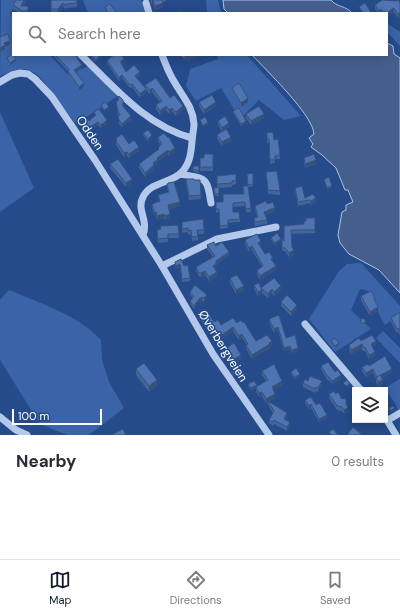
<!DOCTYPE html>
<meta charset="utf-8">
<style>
body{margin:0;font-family:"DM Sans",sans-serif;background:#f7f7f7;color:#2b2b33}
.controls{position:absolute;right:12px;bottom:12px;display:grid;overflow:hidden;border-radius:0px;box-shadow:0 2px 10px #0003}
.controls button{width:36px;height:36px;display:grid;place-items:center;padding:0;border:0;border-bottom:1px solid #e1e1e2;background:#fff;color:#2b2b33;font:20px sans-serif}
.scale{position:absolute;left:12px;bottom:10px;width:90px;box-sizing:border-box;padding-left:4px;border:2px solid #fff;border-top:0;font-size:11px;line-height:14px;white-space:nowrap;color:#fff;-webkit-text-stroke:3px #254b8a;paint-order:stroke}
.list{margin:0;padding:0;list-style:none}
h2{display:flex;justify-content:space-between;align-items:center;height:52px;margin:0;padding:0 16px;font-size:17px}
h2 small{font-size:13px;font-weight:400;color:#7c7c81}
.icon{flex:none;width:22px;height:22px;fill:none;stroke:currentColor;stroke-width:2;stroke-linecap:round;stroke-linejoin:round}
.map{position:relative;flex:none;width:400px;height:435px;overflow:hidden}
.search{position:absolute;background:#fff;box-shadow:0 2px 10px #0003;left:12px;right:12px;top:12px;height:44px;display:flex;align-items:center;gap:10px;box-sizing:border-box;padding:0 14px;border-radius:0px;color:#7c7c81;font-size:15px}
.sheet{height:124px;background:#fff}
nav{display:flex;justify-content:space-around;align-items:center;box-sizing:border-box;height:56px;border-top:1px solid #e1e1e2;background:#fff;font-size:11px;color:#7c7c81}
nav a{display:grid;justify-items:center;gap:2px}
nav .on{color:#111827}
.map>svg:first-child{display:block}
</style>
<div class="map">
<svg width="400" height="435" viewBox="0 0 400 435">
<rect width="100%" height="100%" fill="#254b8a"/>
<g fill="#3a64a7">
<path d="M1 0H17L10 15 13 16V55H50L68 75 89 66 119 95 76 124 40 77C24 64 17 69 0 76Z"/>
<polygon points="83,0 141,0 145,13 88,13"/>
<polygon points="206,0 218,0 221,13 207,13"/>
<polygon points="388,24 400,32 400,46 387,32 387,25"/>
<polygon points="217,55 247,55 301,116 284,120 259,100 240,119 221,88 196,101 186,86 190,69 218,59"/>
<polygon points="0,112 34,188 0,212"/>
<polygon points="361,263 400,306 400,314 385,325 380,316 368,291 360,289 351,310 371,329 335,352 309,319 339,271 347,264"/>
<path d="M9 290C41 304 77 314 101 340L102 360 109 382 124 408 89 435H67L40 424 0 360V300Z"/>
<polygon points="383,331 400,348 400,363 376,338"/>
<polygon points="400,379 400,410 399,410 385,388"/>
</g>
<g fill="#455f8d" stroke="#a7c2ea">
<path d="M223 0H331C336 7 347 6 352 13H228L224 9Z"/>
<path d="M387 43 393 46 394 54 400 58V293L379 270 349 254 340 243 338 235 342 212 346 210V205L353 202 348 190H345L336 168 322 155 311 147 313 144 309 138 314 134C313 115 266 70 252 55H387Z"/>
</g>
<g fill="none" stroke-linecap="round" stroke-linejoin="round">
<g stroke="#b3c8ea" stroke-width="7">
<polyline points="146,3 149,13"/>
<path d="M81 55C114 87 146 126 192 138"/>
<polyline points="0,82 12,75 20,73 28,74 35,79 52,97 95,160 162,266 213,354 269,435"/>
<path d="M180 174C206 179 207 176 211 203"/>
<path d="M143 235C149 220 136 210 143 197 150 182 171 183 181 173 190 164 191 153 192 142 192 136 194 130 194 124 193 107 183 97 175 83 169 74 166 65 162 55"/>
<polyline points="162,266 217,239 276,227"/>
<polyline points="305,324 361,390"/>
<polyline points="0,417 16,430 27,435"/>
<polyline points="385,417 396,435"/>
<polyline points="388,420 400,413"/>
</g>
</g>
<g fill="#436499">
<polygon points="16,0 26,0 23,6 28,6 28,13 19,13 13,9 13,5"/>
<polygon points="77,0 77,7 67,8 66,9 63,7 58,13 51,13 51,1"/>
<polygon points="150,0 166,0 166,1 163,2 163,7 155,10 153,4 152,5"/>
<polygon points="400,3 400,17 398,18 394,12 387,16 387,13 378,13 375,9 375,5"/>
<polygon points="105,7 116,13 106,13 105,11"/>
<polygon points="52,55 77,55 78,59 82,68 76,72 84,87 79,90 68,74 68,71"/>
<polygon points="91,55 102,55 96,62 91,57"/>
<polygon points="7,58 16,61 10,65 7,60"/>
<polygon points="107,60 124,63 121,65 126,72 140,76 137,78 145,88 145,85 170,98 183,110 176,116 172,111 169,114 166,110 160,115 156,109 156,105 160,102 152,92 150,94 146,90 146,92 140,98 132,87 130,88 122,78 119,81 107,63"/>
<polygon points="232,88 248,102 241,107 232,92"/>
<polygon points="116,101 123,106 131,120 122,127 119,124 119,116 118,115"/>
<polygon points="199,102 216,106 204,114 199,106"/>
<polygon points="233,111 246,123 241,126 233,113"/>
<polygon points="94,112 107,124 101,128 98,125 87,133 83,126 83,122 89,121 95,116"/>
<polygon points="246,114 264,118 251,125 246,118"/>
<polygon points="218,121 229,127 226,129 231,141 222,146 217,139 217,135 222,132 218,125"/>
<polygon points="143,133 152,137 148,141 143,135"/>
<polygon points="267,133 274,140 280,155 280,159 275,159 275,163 270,164 269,142 267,143"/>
<polygon points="158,137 175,152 169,156 168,154 158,161 158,163 154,166 154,169 145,177 139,168 139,164 158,150 158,148 160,145 158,141"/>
<polygon points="116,138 129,144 139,151 129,158 127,156 124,157 116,145"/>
<polygon points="213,154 213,171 200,171 200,158 204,158"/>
<polygon points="304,158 316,164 305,168 304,162"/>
<polygon points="110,164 132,183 126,187 110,168"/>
<polygon points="193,166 199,166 199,173 193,171"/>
<polygon points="266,172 280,191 280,195 268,194"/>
<polygon points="253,173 253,186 248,187 251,212 246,212 245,206 233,207 233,212 240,219 240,222 228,223 228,228 220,229 219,212 216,213 216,202 223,202 244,194 243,186 248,186 247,174"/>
<polygon points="236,174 236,184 232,185 232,187 219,188 219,196 215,196 214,188 217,187 217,176"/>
<polygon points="186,179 194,180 201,195 201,199 189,200 186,184"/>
<polygon points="167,185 180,206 169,209 170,218 165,220 164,218 157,220 156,216 154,216 152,208 152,204 159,201 158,195 168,192"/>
<polygon points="295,188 305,198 316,202 311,205 310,203 298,206 295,191"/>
<polygon points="267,204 275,212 268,214 268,215 266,215 267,220 267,224 255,226 254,222 254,218 257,217 255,210 255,206"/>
<polygon points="315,218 315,233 291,234 292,247 294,254 289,257 285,251 282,251 282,238 284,241 284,226 304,224 306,221"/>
<polygon points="203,219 204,234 198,234 198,240 192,241 191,234 188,235 188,232 182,233 182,222"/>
<polygon points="178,225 179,238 168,238 168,242 158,243 157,230"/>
<polygon points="271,238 281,241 275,245 271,240"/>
<polygon points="245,240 261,245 260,246 265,254 273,261 276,270 260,280 257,274 257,270 262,267 252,250 249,252 245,244"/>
<polygon points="207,245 216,246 229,255 216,265 216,268 215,269 217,276 209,281 205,275 201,277 199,276 196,271 196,267 213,257 207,249"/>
<polygon points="181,259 190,278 190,281 182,282 180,267 176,269 175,265 175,262"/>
<polygon points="230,278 244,290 236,294 230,283"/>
<polygon points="254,285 261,288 281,290 274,296 272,293 268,298 262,293 262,294 258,296 254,289"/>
<polygon points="190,292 207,298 204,302 202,301 199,302 194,309 190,304 190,301 193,298 190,295"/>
<polygon points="361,296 378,311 370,316 361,300"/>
<polygon points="281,302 297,309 291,316 281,306"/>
<polygon points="400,312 400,335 398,332 397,333 391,322 391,318"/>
<polygon points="279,315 286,338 298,351 292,353 290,349 284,351 278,331 274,333 269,322 269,319"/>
<polygon points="201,317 221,325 237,323 256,341 272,345 270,346 270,348 252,359 246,349 247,345 242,338 239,340 233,331 219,341 214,333 211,335 201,320"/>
<polygon points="360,322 366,322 364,326 360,324"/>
<polygon points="331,341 339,345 335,348 331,343"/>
<polygon points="361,341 376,345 372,347 375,356 369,359 365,351 364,352 362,349 351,354 349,349 349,345"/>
<polygon points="225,349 241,359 232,364 225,353"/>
<polygon points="321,366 335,372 341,379 332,384 329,380 328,381 321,369"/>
<polygon points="369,366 392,373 382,378 383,384 378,386 376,382 376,378 373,373 366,377 362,371 362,367"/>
<polygon points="136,369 157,386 149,392 136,375"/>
<polygon points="231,369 239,373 234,376 231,371"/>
<polygon points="262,371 282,385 273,390 275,398 268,402 287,416 285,420 290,425 287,431 274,424 273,426 269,423 269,420 273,413 268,405 268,402 266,403 262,396 259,397 256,391 256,388 251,390 248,386 248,384 257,386 266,381 262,375"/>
<polygon points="291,372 300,376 295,379 291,374"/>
<polygon points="308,381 322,385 318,392 316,391 315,393 303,387 303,383"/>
<polygon points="329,394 336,394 341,398 346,405 348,411 344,414 342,411 337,410 329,398"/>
<polygon points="305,400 327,418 319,422 311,408 309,409 305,403"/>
</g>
<g fill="#37517d">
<polygon points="24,0 26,0 21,9 21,6"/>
<polygon points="152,0 153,0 153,4 152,5"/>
<polygon points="63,3 63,7 58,13 58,9"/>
<polygon points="163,3 163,7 155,10 155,6"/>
<polygon points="394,8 394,12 387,16 387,13 386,13"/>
<polygon points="381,9 381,13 379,13 379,11"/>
<polygon points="400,13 400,17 398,18 398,14"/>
<polygon points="10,41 10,45 5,47 5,49 0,52 0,48 4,43"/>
<polygon points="100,55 102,55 96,62 96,60"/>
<polygon points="197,55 197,58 188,61 188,57"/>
<polygon points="188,56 188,60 182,61 182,58"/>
<polygon points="16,59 16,61 10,65 10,63"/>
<polygon points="124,59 124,63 121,65 121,61"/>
<polygon points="82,65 82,68 74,74 74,70"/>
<polygon points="140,72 140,76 135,79 135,76"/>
<polygon points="122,75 122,78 119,81 119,78"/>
<polygon points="84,83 84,87 79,90 79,87"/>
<polygon points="152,88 152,92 150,94 150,90"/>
<polygon points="146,89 146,92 140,98 140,94"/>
<polygon points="248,98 248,102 241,107 241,103"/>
<polygon points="216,102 216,106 204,114 204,110"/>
<polygon points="166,106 166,110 160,115 160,111"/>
<polygon points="183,106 183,110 176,116 176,112"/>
<polygon points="109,107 109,109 104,112 104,110"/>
<polygon points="172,108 172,111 169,114 169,110"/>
<polygon points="264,114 264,118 251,125 251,121"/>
<polygon points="131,116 131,120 122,127 122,124"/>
<polygon points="107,120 107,124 101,128 101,125"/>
<polygon points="246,121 246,123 241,126 241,124"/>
<polygon points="98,122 98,125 87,133 87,129"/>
<polygon points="208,122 208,124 203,128 203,126"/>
<polygon points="229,123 229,127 222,132 222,128"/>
<polygon points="152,135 152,137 148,141 148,139"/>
<polygon points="231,137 231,141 222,146 222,142"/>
<polygon points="139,147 139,151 129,158 129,154"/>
<polygon points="175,148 175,152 169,156 169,152"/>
<polygon points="168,150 168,154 158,161 158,163 154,166 154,169 145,177 145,173 157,158"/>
<polygon points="127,152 127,156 124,157 124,153"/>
<polygon points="316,160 316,164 305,168 305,164"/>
<polygon points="132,179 132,183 126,187 126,183"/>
<polygon points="332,186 332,188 327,190 327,188"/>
<polygon points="316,198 316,202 311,205 311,201"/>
<polygon points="180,202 180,206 168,209 168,205"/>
<polygon points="275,208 275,212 268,214 268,215 264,216 264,212 268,210"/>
<rect x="154" y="212" width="2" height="4"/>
<polygon points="164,214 164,218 157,220 157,216"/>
<polygon points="170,214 170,218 165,220 165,216"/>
<polygon points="281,239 281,241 275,245 275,243"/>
<polygon points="261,241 261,245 258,247 258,243"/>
<polygon points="252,246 252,250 249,252 249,248"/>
<polygon points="294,250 294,254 289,257 289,253"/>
<polygon points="229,252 229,255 216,265 216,261"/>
<polygon points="180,264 180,267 176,269 176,266"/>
<polygon points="216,264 216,268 213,270 213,266"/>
<polygon points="276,266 276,270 260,280 260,276"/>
<polygon points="205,271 205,275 201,277 201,273"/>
<polygon points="217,272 217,276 209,281 209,277"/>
<polygon points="244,286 244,290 236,294 236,290"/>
<polygon points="281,286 281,290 274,296 274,292"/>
<polygon points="272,289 272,293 268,298 268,294"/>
<polygon points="262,290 262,294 258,296 258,292"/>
<polygon points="207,295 207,298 204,302 204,298"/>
<polygon points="202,297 202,301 199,302 194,309 194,306 199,299"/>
<polygon points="297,305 297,309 291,316 291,312"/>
<polygon points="378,307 378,311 370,316 370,312"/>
<polygon points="233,327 233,331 219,341 219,337"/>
<polygon points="278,327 278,331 274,333 274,329"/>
<polygon points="214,329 214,333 211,335 211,331"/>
<polygon points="242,334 242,338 239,340 239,336"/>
<polygon points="272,341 272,345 270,346 270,348 252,359 252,355"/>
<polygon points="376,341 376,345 371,348 371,344"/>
<polygon points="339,343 339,345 335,348 335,346"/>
<polygon points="362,344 362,349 351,354 351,350"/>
<polygon points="290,346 290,349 284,351 284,348"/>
<polygon points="298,348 298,351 292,353 292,350"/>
<polygon points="375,352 375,356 369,359 369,355"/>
<polygon points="241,355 241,359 232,364 232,360"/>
<polygon points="373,369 373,373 366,377 366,373"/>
<polygon points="392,369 392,373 377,381 377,377"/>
<polygon points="239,371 239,373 234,376 234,374"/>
<polygon points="300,374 300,376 295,379 295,377"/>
<polygon points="341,375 341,379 332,384 332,381"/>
<polygon points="157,380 157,386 149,392 149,386"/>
<polygon points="383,380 383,384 378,386 378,382"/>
<polygon points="282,381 282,385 272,391 272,387"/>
<polygon points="322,381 322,385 318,392 318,388"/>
<polygon points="350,384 350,386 346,388 346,386"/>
<polygon points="257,385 257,387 251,390 251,388"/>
<polygon points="262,392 262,396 259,397 259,393"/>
<polygon points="275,394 275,398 266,403 266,399"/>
<polygon points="311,404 311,408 309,409 309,406"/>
<polygon points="348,407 348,411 344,414 344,410"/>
<polygon points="395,408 395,410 390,413 390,411"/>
<polygon points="287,413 287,416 284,422 284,419"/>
<polygon points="327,415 327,418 319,422 319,419"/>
<polygon points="290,422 290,425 287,431 287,427"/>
</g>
<g fill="#4e74b2" stroke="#37517d">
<polygon points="16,0 24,0 21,6 28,6 28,11 22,11 13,5"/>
<polygon points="52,0 77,0 77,3 67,4 66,5 63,3 58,9 51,9 51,1"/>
<polygon points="153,0 162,0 163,3 155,6"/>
<polygon points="382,0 396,1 398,0 400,3 400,13 398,14 394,8 386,13 385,11 383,12 381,9 379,11 375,5"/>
<polygon points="365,3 371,12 370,13 363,13 359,7"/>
<polygon points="110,4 116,12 115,13 108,13 105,7"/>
<polygon points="181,11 181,13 174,13"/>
<polygon points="8,34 10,41 4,43 5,45 0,48 0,37"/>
<polygon points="12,54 16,59 10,63 7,58"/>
<polygon points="55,55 77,55 76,57 82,65 74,70 84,83 79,87 68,71 69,69"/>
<polygon points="91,55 100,55 96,60"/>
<polygon points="114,55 122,55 124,59 121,61 121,63 126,72 134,65 140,72 135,76 146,89 140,94 132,84 130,85 122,75 119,78 107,60"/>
<polygon points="182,55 197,55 188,57 188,56 182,58"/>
<polygon points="156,78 170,98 174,95 183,106 176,112 172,108 169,110 166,106 160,111 156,105 162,101 152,88 150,90 145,85"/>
<polygon points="239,83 248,98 241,103 232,88"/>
<polygon points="212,95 216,102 204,110 199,102"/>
<polygon points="119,96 123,100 123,106 131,116 122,124 119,120 118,116 120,115 118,111 116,101 118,101"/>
<polygon points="106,102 109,107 104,110 101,105"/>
<polygon points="259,106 264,114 251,121 246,114"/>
<polygon points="239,108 246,121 241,124 233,111"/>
<polygon points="99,109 107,120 101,125 98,122 87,129 83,122 88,119 89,121 96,115 94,112"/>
<polygon points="225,116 229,123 222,128 218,121"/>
<polygon points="205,117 208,122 203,126 200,120"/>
<polygon points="226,129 231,137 222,142 217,135"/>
<polygon points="148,130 152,135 148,139 143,133"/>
<polygon points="273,132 274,140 278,139 280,155 275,156 275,160 270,160 269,139 267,139 267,133"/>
<polygon points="164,133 168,138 169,137 175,148 169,152 168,150 157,158 158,159 153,163 154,165 145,173 139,164 159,149 158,148 162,144 158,137"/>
<polygon points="122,134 129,144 134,140 139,147 129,154 127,152 124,153 116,141 117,140 116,138"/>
<polygon points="204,154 213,154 213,167 200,167 200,158 204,158"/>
<polygon points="314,154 316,160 305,164 304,158"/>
<polygon points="118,159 132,179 126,183 110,164"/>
<polygon points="193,166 199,166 199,171 193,169"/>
<polygon points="277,171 280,191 268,190 266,172"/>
<polygon points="253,173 253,184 248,185 247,174"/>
<polygon points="236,174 236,180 232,181 232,183 217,184 217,176"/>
<polygon points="329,177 332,186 327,188 324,179"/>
<polygon points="186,179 194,179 194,180 200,180 201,195 189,196"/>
<polygon points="174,182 180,202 168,205 170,214 165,216 164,214 157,216 156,212 154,212 152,204 160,201 158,195 169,192 167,185 168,183"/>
<polygon points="243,186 248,186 251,208 246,209 245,202 233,203 233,212 239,212 240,219 228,220 228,225 220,226 219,209 216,209 216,202 223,202 223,194 244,194"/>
<polygon points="302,186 305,198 313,194 316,198 311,201 310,200 298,202 295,188"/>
<polygon points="219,187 219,194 215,194 214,188"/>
<polygon points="266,201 267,204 273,202 275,208 268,210 268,211 264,212 267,220 255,222 254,218 258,217 255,206"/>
<polygon points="306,218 315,218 315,230 291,230 292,247 294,250 289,253 285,248 282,248 282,238 284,241 284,226 304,224 304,221 306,221"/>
<polygon points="203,219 204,230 197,230 198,236 192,237 191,230 188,231 188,228 182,229 182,222"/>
<polygon points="178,225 179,234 168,234 168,238 158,239 157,230 161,229 160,226"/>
<polygon points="277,233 281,239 275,243 271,238"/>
<polygon points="257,234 261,241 258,243 265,254 269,252 273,258 271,259 276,266 260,276 257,270 263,266 252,246 249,248 245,240"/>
<polygon points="214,242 216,246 222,242 229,252 216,261 216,264 213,266 217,272 209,277 205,271 201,273 199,273 196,267 215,256 207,245"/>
<polygon points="181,259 184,266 188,265 190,278 182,279 180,264 176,266 175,262"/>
<polygon points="237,275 244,286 236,290 230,278"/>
<polygon points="274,278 281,286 274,292 272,289 268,294 261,288 262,290 258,292 254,285 259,283 261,288"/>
<polygon points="195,285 207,295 204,298 202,297 199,299 194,306 190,301 194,296 190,292"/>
<polygon points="371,291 375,298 374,299 378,307 370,312 361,296"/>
<polygon points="287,295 297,305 291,312 281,302"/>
<polygon points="400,312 400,331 398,328 397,329 391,318"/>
<polygon points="208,313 214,322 218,320 221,325 233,318 237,323 241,320 243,323 244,322 256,341 267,335 272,341 269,343 270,344 252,355 246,345 248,344 242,334 239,336 233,327 219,337 214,329 211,331 201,317"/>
<polygon points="279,315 286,338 295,335 298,348 292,350 290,346 284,348 278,327 274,329 269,319"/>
<polygon points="362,318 366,320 364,324 360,322"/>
<polygon points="372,335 376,341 371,344 375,352 369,355 365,347 364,348 362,344 351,350 349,345 359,338 361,341"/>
<polygon points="335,338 339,343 335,346 331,341"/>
<polygon points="234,343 241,355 232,360 225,349"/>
<polygon points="385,356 392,369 377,377 373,369 366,373 362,367 368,364 369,366"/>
<polygon points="328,362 335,372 338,370 341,375 332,381 329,377 328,377 321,366"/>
<polygon points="144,363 157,380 149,386 136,369"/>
<polygon points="274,364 282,381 272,387 275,394 266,399 262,392 259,393 256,387 268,380 262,371"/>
<polygon points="235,366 239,371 234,374 231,369"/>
<polygon points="296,368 300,374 295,377 291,372"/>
<polygon points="380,375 383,380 378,382 376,378"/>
<polygon points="310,376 322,381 318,388 316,387 315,389 303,383 305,379 308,381"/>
<polygon points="347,380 350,384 346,386 343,383"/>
<polygon points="254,381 257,385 251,388 248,384"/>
<polygon points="334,391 336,394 338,392 341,397 340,398 346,399 346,404 348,407 344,410 342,407 337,406 329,394"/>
<polygon points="311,397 316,405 320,403 327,415 319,419 311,404 309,406 305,400"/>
<polygon points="268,401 287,413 284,419 290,422 287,427 274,420 273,422 269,420 274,411"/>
<polygon points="393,406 395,408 390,411 389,408"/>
<polygon points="353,427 362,435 347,435"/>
<polygon points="123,429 126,435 111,435"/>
<polygon points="333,429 338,435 331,435 329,432"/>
</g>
<g text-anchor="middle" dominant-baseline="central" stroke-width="3" stroke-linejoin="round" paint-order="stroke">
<g font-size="12" fill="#fff" stroke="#254b8a">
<text transform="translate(90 133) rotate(56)">Odden</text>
<text transform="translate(223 346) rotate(58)">Øverbergveien</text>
</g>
</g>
</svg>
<div class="controls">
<button><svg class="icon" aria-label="layers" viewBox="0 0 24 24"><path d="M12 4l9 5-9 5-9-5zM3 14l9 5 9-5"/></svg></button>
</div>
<div class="scale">100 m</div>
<div class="search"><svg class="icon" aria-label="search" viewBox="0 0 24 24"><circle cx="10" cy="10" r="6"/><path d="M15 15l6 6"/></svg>Search here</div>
</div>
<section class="sheet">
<h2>Nearby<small>0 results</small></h2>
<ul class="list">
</ul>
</section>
<nav>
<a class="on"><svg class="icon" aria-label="map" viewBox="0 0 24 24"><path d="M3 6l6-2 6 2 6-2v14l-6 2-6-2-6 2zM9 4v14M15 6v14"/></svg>Map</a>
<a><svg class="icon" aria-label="directions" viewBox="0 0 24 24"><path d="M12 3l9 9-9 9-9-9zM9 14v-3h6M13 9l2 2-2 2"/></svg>Directions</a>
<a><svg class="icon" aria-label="saved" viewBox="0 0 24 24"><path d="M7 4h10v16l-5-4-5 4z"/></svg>Saved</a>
</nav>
